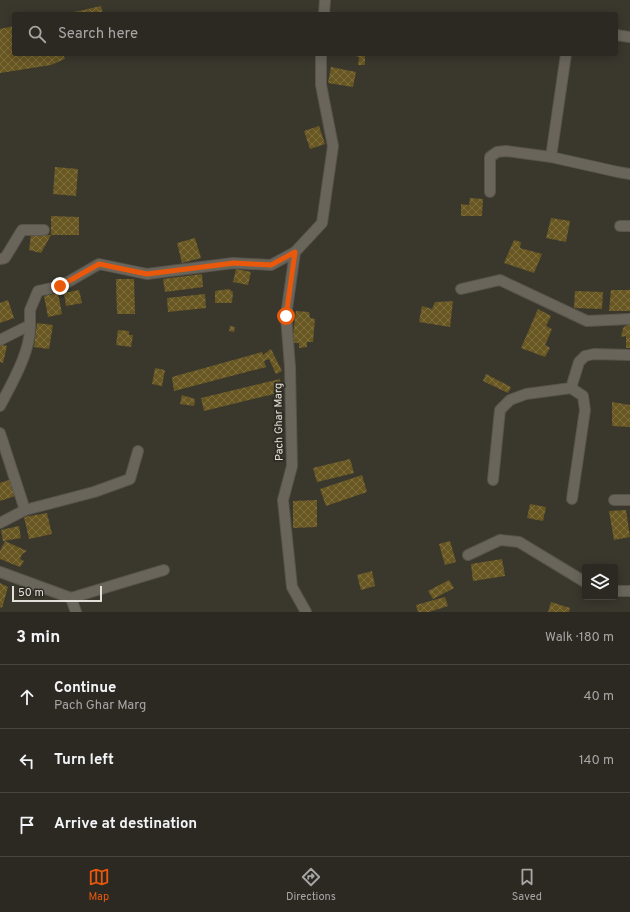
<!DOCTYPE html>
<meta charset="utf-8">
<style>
body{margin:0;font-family:Overpass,sans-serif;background:#38352f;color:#f1f3f6}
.controls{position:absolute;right:12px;bottom:12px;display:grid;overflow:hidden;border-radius:4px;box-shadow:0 2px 10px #0003}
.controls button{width:36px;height:36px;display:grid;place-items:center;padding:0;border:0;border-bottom:1px solid #484540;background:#2c2922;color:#f1f3f6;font:20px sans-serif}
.scale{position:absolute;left:12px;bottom:10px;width:90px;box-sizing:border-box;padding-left:4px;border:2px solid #e3e0da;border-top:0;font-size:11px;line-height:14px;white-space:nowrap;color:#e3e0da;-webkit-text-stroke:3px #302d24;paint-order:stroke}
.stop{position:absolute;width:12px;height:12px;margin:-9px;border:3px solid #ea580c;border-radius:50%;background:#fff}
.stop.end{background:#ea580c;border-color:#fff;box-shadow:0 1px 4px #0008}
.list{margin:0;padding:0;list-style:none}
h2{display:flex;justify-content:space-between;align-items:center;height:52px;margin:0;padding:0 16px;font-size:17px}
h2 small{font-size:13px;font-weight:400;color:#a6a6a5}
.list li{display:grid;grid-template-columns:26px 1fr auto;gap:12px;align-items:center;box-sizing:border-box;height:64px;padding:0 16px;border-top:1px solid #484540}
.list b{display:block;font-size:15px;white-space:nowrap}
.list p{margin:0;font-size:13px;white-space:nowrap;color:#a6a6a5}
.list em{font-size:13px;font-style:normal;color:#a6a6a5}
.icon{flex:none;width:22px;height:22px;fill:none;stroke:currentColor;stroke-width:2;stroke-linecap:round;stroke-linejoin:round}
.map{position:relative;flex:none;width:630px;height:612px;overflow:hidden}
.search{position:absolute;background:#2c2922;box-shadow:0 2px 10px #0003;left:12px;right:12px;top:12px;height:44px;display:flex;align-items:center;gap:10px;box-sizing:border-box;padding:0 14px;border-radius:4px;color:#a6a6a5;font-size:15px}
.sheet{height:244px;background:#2c2922}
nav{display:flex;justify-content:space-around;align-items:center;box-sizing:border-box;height:56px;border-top:1px solid #484540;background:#2c2922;font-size:11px;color:#a6a6a5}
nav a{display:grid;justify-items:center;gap:2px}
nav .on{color:#ea580c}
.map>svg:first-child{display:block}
</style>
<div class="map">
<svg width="630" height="612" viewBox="0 0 630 612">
<defs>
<pattern id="building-cross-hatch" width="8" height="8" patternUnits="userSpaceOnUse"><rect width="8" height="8" fill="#695722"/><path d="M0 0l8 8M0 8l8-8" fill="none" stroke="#7e6f42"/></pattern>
</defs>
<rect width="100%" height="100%" fill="#3a372d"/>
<g fill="url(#building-cross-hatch)">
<polygon points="101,6 103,14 70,14 70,13"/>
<polygon points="14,26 14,54 63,54 65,59 51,65 0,73 0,29"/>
<polygon points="347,54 365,54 365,65 358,65 359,57"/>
<polygon points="331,67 356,72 353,87 328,83"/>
<polygon points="319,126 325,144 310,149 304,131"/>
<polygon points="55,167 78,169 76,196 53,194"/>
<polygon points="470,198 483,199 482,216 461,216 461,204 469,205"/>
<polygon points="51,216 79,217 79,235 51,235"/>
<polygon points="551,218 570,221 566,242 546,238"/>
<polygon points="31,235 51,235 41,253 29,250"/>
<polygon points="195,238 201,258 182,263 177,243"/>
<polygon points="514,240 521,242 520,248 542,254 534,273 504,263"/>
<polygon points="236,269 251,272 248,285 233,282"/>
<polygon points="202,274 203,287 165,292 163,279"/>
<polygon points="116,279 134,279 135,314 117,314"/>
<polygon points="229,289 233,292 232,303 215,303 215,291"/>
<polygon points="79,290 82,303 66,306 64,293"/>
<polygon points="611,290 630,290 630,311 609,311"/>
<polygon points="575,291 603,292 602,309 574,308"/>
<polygon points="58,293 62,314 48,317 44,296"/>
<polygon points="205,294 206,308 168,312 167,298"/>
<polygon points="8,300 14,318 0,323 0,303"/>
<polygon points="453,301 450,327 419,322 422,306 432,309 435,302"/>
<polygon points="538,309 551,316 546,326 552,329 545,345 550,348 545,357 521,348"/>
<polygon points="296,311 309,312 310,318 315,319 313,342 307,342 307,347 299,348 299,343 292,343"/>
<polygon points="37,323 53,325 49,349 34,347"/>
<polygon points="630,323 630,348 626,348 626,336 621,337 623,328"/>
<polygon points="230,326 235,327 234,332 229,331"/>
<polygon points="118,330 129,331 129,335 133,335 131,347 116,345"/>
<polygon points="0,344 7,346 3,363 0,362"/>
<polygon points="271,349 282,371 276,374 269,359 264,361 266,367 174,391 172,377 262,352 263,355"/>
<polygon points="155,368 165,370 162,386 152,384"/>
<polygon points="486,374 511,387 508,393 483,381"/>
<polygon points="280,379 281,384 278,385 279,389 273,391 274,394 204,411 201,398"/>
<polygon points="182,395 195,399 194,406 180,404"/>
<polygon points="612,402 630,405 630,427 612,426"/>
<polygon points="350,459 354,473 317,482 313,468"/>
<polygon points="362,475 367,492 326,506 320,489"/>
<polygon points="12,479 18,495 0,501 0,483"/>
<polygon points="317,500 317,527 293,528 293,501"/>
<polygon points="530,504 546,507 543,521 527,518"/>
<polygon points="626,510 630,537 614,540 609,511"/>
<polygon points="47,513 52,534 29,539 24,517"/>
<polygon points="19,526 21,538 3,541 1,530"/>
<polygon points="5,541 27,551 22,554 20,559 24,561 20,567 0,559 0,551"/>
<polygon points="450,541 456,562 445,565 439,544"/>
<polygon points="502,559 505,576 473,581 471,564"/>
<polygon points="372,571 375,586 361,590 357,575"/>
<polygon points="449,580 454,588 433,599 428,591"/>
<polygon points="0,583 8,587 2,608 0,607"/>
<polygon points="445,597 448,606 429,612 418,612 416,605"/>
<polygon points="551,602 570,608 569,612 548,612"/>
</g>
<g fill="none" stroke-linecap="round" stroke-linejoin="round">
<g stroke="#58544c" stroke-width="12">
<g id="street">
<polyline points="616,35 630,37"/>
<polyline points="566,54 551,157 618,172 630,174"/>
<polyline points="490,192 490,157 497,152 506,151 551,157"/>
<polyline points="620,226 630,226"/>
<polyline points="295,252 286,316 290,367 292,466 283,500 292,587 306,612"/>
<polyline points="0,259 5,258 22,230 44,230"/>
<polyline points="461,289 500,280 587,321 630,319"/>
<polyline points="571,388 583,396 585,410 572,499"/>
<path d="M0 406C12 383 31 351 30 325"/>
<polyline points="0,433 25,510 0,523"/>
<polyline points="493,480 500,410 510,400 526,394 571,388 579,362 585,356 594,354 630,355"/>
<polyline points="614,500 630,500"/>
<polyline points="25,510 94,492 130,479 138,451"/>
<polyline points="468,555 500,540 519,542 585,582"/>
<polyline points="0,572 71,598 76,612"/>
<polyline points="615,591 630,591"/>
<polyline points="71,598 164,570"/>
</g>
</g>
<g stroke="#58544c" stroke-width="12">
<g id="secondary">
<polyline points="324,14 325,0"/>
<polyline points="0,340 30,325 30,310 38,291 61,286 99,264 147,274 233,263 271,265 295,252 322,223 333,146 321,85 321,54"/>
</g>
</g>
<use href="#street" stroke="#69655b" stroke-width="10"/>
<use href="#secondary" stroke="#69655b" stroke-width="10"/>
</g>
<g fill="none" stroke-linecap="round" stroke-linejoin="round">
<polyline stroke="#ea580c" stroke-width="5" points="60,286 99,264 147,274 234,263 271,265 295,252 286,316"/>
</g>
<g text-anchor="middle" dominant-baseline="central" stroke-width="4" stroke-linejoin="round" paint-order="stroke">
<g font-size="11" fill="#e3e0da" stroke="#302d24">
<text transform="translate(279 422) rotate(-91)">Pach Ghar Marg</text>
</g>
</g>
</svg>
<div class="controls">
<button><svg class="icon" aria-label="layers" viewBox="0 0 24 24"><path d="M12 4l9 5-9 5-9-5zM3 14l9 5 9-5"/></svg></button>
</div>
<div class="scale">50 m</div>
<div class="stop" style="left:286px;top:316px"></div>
<div class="stop end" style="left:60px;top:286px"></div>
<div class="search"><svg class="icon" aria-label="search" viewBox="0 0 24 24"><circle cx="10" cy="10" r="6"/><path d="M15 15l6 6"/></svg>Search here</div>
</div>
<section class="sheet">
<h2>3 min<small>Walk · 180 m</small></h2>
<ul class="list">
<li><svg class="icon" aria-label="ahead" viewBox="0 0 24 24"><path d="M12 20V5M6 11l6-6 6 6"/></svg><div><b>Continue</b><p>Pach Ghar Marg</p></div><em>40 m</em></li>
<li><svg class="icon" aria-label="left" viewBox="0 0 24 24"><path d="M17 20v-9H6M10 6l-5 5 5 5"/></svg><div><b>Turn left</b></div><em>140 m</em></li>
<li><svg class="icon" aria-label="arrive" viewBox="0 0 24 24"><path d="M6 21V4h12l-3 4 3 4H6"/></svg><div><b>Arrive at destination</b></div></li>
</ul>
</section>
<nav>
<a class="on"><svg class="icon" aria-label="map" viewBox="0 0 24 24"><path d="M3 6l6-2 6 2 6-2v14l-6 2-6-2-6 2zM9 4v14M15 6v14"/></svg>Map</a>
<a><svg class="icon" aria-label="directions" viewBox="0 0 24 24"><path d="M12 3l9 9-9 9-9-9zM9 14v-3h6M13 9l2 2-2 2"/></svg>Directions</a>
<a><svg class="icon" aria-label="saved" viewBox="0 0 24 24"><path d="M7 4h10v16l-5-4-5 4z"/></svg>Saved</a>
</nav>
